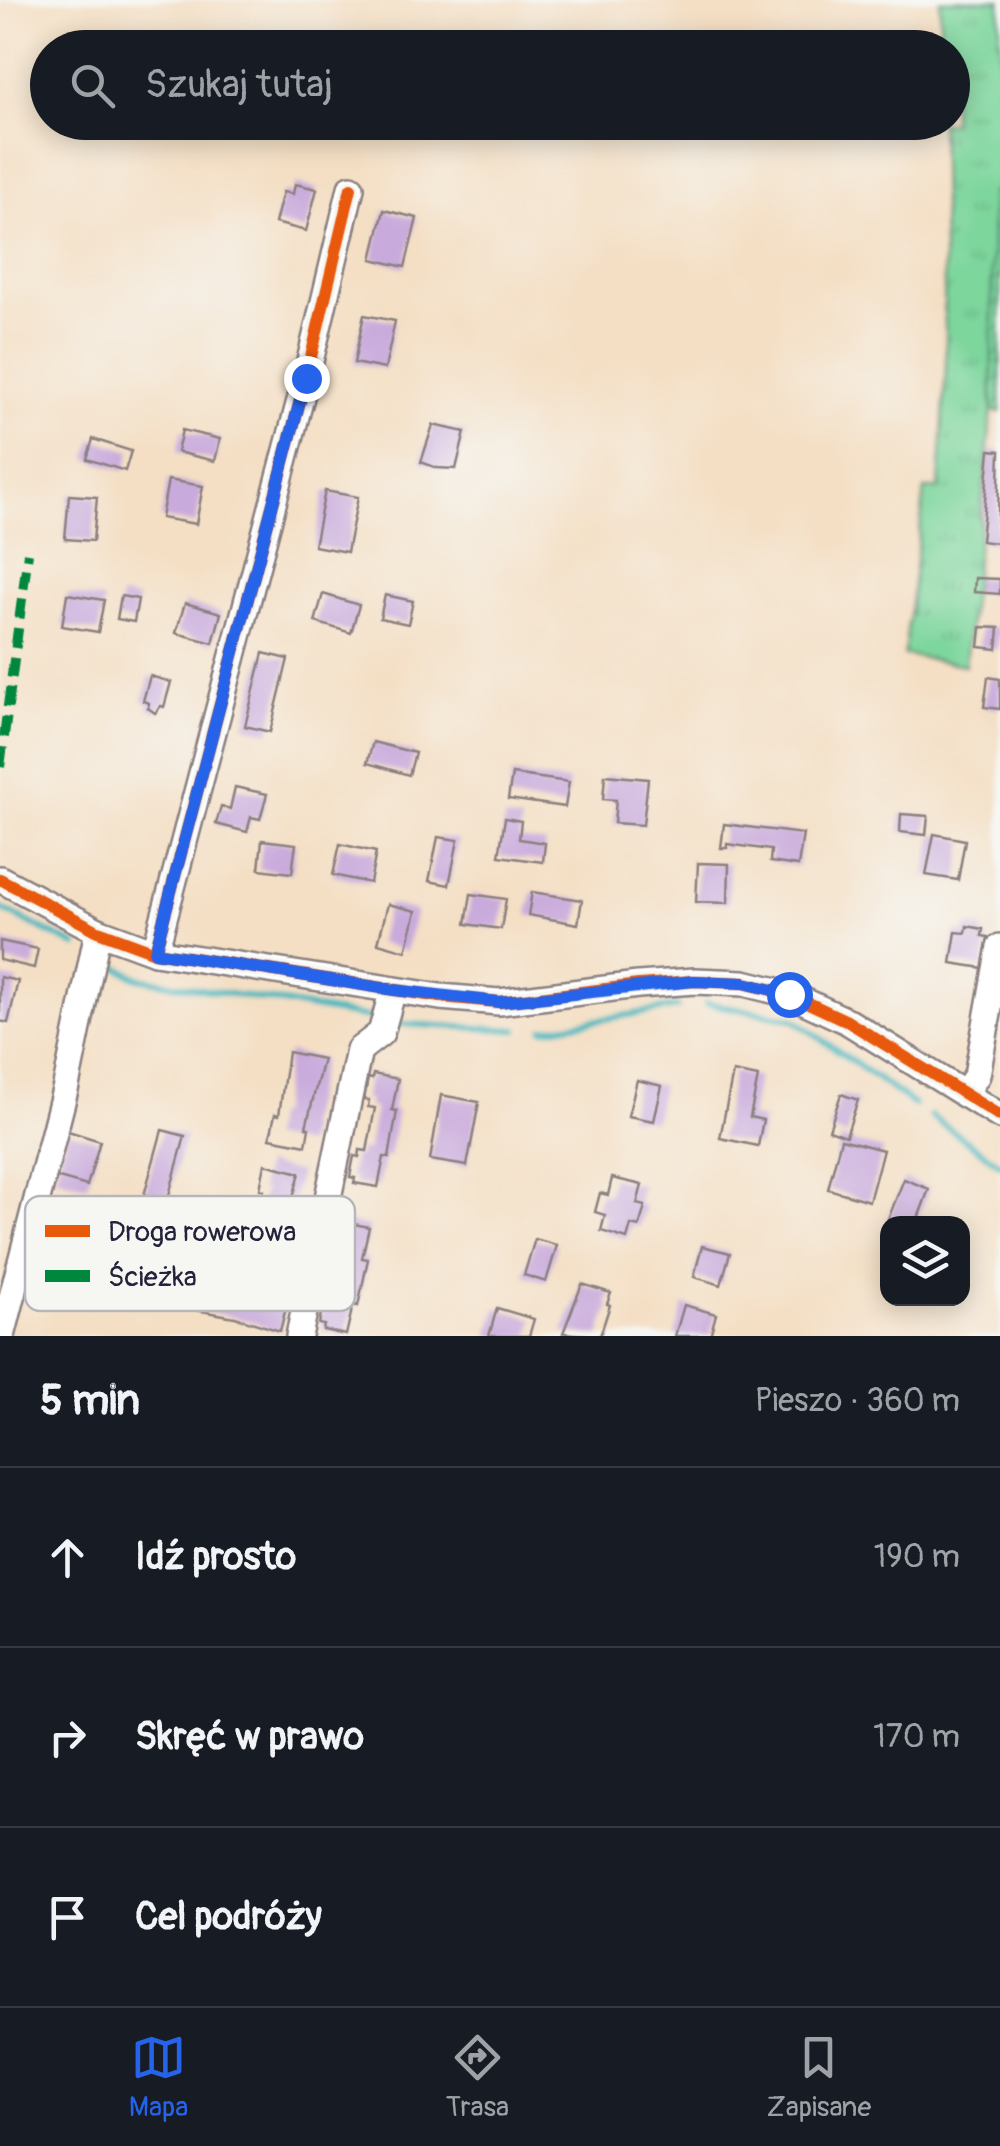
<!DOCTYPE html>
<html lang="pl">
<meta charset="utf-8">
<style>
body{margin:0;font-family:Pangolin,sans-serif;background:#242831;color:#f1f3f6}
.controls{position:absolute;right:30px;bottom:30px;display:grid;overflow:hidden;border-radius:20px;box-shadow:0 5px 25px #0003}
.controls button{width:90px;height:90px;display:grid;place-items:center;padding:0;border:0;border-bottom:2px solid #363941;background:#171b24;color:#f1f3f6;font:50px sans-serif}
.stop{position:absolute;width:30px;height:30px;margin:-22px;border:8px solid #2563eb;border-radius:50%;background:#fff}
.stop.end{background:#2563eb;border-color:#fff;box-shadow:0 2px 10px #0008}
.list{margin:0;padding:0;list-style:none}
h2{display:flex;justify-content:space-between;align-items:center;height:130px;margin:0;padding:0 40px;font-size:42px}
h2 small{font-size:32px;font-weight:400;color:#9ea1a6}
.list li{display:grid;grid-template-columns:65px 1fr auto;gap:30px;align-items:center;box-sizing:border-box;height:180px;padding:0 40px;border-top:2px solid #363941}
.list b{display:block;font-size:38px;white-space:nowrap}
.list em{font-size:32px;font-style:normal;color:#9ea1a6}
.icon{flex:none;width:55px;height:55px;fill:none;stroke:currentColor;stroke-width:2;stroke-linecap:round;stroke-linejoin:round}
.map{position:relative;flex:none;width:1000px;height:1336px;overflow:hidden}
.search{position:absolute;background:#171b24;box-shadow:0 5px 25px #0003;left:30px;right:30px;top:30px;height:110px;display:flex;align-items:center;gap:25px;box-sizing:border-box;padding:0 35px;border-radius:55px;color:#9ea1a6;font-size:38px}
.sheet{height:670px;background:#171b24}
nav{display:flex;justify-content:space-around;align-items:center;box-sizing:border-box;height:140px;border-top:2px solid #363941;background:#171b24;font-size:28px;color:#9ea1a6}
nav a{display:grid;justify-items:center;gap:5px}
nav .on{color:#2563eb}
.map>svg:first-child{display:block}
</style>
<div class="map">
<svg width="1000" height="1336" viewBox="0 0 1000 1336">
<defs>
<pattern id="grass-tufts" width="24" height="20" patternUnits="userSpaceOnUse" patternTransform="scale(2.5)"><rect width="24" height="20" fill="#7dd69c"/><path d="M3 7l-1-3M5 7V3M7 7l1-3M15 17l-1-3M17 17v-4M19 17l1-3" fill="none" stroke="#6cb787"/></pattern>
<pattern id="garden-furrows" width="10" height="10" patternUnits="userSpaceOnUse" patternTransform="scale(2.5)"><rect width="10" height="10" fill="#7dd69c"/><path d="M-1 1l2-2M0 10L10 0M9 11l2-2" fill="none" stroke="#6cb787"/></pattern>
</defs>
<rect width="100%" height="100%" fill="#f6f6f2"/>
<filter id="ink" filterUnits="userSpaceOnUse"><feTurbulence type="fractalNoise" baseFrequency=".01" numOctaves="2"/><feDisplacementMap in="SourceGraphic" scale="20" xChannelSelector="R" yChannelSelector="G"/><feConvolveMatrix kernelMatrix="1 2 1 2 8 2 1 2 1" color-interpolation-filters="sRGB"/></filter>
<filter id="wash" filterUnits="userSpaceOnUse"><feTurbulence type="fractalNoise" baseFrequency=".0048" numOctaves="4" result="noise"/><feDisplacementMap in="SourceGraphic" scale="40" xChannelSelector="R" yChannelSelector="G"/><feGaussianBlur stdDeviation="2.25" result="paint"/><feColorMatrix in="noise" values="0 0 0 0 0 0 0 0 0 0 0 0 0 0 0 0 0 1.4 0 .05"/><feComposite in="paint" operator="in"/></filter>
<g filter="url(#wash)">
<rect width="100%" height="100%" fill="#f4dfc4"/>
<polygon fill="url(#grass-tufts)" stroke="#507c6c" stroke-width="2.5" points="940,0 1000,0 1000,192 992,192 992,411 965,665 904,655 925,489 939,489 946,367 940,123 952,122 952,48 940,47"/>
<polygon fill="url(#garden-furrows)" stroke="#507c6c" stroke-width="2.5" points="992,192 1000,192 1000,412 992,411"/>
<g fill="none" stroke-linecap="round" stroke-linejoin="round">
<g stroke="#48b7bf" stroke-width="6">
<polyline points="0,908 76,946"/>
<polyline points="110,963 138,978 370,1018"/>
<polyline points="706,1003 793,1019 914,1105"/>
<polyline points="402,1024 517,1030"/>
<polyline points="543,1029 677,1007"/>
<polyline points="931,1116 1000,1164"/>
</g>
</g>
<g id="blocks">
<g fill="#c9aadc">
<polygon points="295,184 317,189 306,231 275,223 283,192 293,194"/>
<polygon points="384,210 417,218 405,267 372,259"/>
<polygon points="364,315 395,321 385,369 354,363"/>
<polygon points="433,425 465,432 456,469 437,468 421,462"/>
<polygon points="182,430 220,439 215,461 177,452"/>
<polygon points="93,439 131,451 125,471 87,459"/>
<polygon points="990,450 1000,451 997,543 981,541"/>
<polygon points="168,480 203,486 196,524 161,518"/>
<polygon points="325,491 358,497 347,552 314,546"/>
<polygon points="69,495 97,497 93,541 65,539"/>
<polygon points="975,578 1000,579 1000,594 974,592"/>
<polygon points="67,594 104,600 98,632 62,626"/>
<polygon points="323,594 359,605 351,633 315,622"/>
<polygon points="385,595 413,601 408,624 380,618"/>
<polygon points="121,596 138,599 134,622 117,619"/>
<polygon points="185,603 221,613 213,643 176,633"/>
<polygon points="981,627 999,628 997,649 979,647"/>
<polygon points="263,653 288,659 270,732 245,726"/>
<polygon points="150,676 171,682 164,707 161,706 155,713 148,708 149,703 143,701"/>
<polygon points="988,677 1000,679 1000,709 984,707"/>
<polygon points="373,742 415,753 409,775 367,763"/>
<polygon points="512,774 569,782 565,807 508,799"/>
<polygon points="605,775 648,779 643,825 614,823 616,800 603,799"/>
<polygon points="235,787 267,794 260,819 251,817 247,832 216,824 221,806 230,809"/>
<polygon points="901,814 928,816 926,835 900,832"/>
<polygon points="505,818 521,821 519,839 545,843 543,862 499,856"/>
<polygon points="724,824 803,834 798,866 770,862 771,850 727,844 727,848 721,848"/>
<polygon points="934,834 965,840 958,880 926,875"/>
<polygon points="438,837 458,840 449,885 429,881"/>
<polygon points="262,840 296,844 292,873 259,869"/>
<polygon points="340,844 376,852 370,883 333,875"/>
<polygon points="698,863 729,864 728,903 696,902"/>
<polygon points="532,892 582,900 578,924 528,915"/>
<polygon points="471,894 506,899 501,929 466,924"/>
<polygon points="388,904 416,911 406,951 378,943"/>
<polygon points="967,926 983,929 982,936 988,937 983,968 951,963 956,932 966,933"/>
<polygon points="0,941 38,949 34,968 0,960"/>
<polygon points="0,977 18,981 8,1023 0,1021"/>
<polygon points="288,1052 323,1059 306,1127 309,1128 306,1145 270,1138 275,1114 279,1115"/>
<polygon points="733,1072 758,1077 750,1117 763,1120 758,1146 720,1138"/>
<polygon points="373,1074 398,1079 392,1110 397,1111 393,1134 389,1158 384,1157 378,1187 354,1183 355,1178 350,1177 354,1156 359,1157 360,1150 367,1151 375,1108 368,1107 369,1100 364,1100 368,1078 372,1079"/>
<polygon points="637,1080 662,1086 654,1121 628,1116"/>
<polygon points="841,1094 858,1100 846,1136 829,1130"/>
<polygon points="441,1095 479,1102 467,1166 430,1160"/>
<polygon points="162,1130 185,1136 166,1206 143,1199"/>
<polygon points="68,1131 100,1141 87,1186 55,1177"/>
<polygon points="841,1139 883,1150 869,1201 828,1189"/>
<polygon points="265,1164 300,1173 288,1214 283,1258 247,1251 264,1190 260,1189"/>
<polygon points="612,1178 642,1185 637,1204 645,1206 639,1227 631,1225 627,1239 601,1231 605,1215 595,1212 600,1193 608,1195"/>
<polygon points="904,1179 929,1189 916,1224 886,1224"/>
<polygon points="344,1222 369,1227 362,1258 368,1259 358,1306 353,1305 346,1335 323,1330 324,1325 319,1324 323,1303 328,1304 329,1297 336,1299 345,1256 338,1254 340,1248 334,1247 339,1225 343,1226"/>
<polygon points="535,1239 557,1245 546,1282 524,1275"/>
<polygon points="702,1246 730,1253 721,1285 694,1277"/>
<polygon points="199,1274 243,1288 289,1296 280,1331 235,1317 190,1309"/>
<polygon points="582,1284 611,1293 607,1304 610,1305 600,1336 563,1333"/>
<polygon points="684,1305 716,1314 710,1336 675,1336"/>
<polygon points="497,1308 534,1319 529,1336 489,1336"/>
</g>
</g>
</g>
<g filter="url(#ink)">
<use href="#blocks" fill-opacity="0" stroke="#8b8080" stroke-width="2.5"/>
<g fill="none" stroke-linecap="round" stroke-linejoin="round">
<g stroke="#8b8080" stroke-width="30">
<g id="minor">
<polyline points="0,879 98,931 155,952 440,997 499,1002 638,985 695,981 744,983 789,994 847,1021 1000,1116"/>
<polyline points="155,952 306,378 351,188"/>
<polyline points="964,1094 977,1075 1000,947"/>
<polyline points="2,1336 66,1086 98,931"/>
<polyline points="299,1336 359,1050 381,1033 393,990"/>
</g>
</g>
<use href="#minor" stroke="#fff" stroke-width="25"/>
<polyline stroke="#00873e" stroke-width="10" stroke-dasharray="20 10" stroke-linecap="butt" points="0,767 28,553"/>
<g stroke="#f6f6f2" stroke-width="19">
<g id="cycleway">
<polyline points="0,879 98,931 155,952 440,997 499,1002 638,985 695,981 744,983 789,994 847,1021 1000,1116"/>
<polyline points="155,952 306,378 351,188"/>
</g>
</g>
<use href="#cycleway" stroke="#e8590c" stroke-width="12"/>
</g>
</g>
<g fill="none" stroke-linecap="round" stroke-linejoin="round" filter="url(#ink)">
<polyline stroke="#2563eb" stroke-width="12" points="306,378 155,952 394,990 499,1002 694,981 744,983 789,994"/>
</g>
<rect x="25" y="1196" width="330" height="115" rx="15" fill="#f6f6f2" stroke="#b6b6bb" stroke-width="2.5"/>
<rect x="45" y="1225" width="45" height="12" fill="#e8590c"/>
<rect x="45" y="1270" width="45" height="12" fill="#00873e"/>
<g font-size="28" fill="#22223b">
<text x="108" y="1241">Droga rowerowa</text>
<text x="108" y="1286">Ścieżka</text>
</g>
</svg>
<div class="controls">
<button><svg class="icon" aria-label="layers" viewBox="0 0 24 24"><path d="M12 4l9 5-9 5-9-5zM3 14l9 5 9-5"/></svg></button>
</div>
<div class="stop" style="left:789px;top:994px"></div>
<div class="stop end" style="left:306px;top:378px"></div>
<div class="search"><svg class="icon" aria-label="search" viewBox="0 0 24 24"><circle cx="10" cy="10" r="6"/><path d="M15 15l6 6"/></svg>Szukaj tutaj</div>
</div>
<section class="sheet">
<h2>5 min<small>Pieszo · 360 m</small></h2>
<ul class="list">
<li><svg class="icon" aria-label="ahead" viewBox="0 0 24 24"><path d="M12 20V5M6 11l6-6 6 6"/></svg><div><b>Idź prosto</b></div><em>190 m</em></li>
<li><svg class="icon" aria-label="right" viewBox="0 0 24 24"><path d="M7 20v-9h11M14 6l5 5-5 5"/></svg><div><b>Skręć w prawo</b></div><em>170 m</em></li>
<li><svg class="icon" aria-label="arrive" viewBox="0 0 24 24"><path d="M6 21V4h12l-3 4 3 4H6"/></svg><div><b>Cel podróży</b></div></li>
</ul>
</section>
<nav>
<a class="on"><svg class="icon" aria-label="map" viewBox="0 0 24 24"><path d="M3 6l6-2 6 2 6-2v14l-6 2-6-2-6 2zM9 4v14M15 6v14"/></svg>Mapa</a>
<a><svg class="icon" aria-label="directions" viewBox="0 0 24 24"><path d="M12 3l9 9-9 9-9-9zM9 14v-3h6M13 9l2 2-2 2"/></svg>Trasa</a>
<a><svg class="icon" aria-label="saved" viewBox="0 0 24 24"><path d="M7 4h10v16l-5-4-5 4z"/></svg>Zapisane</a>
</nav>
